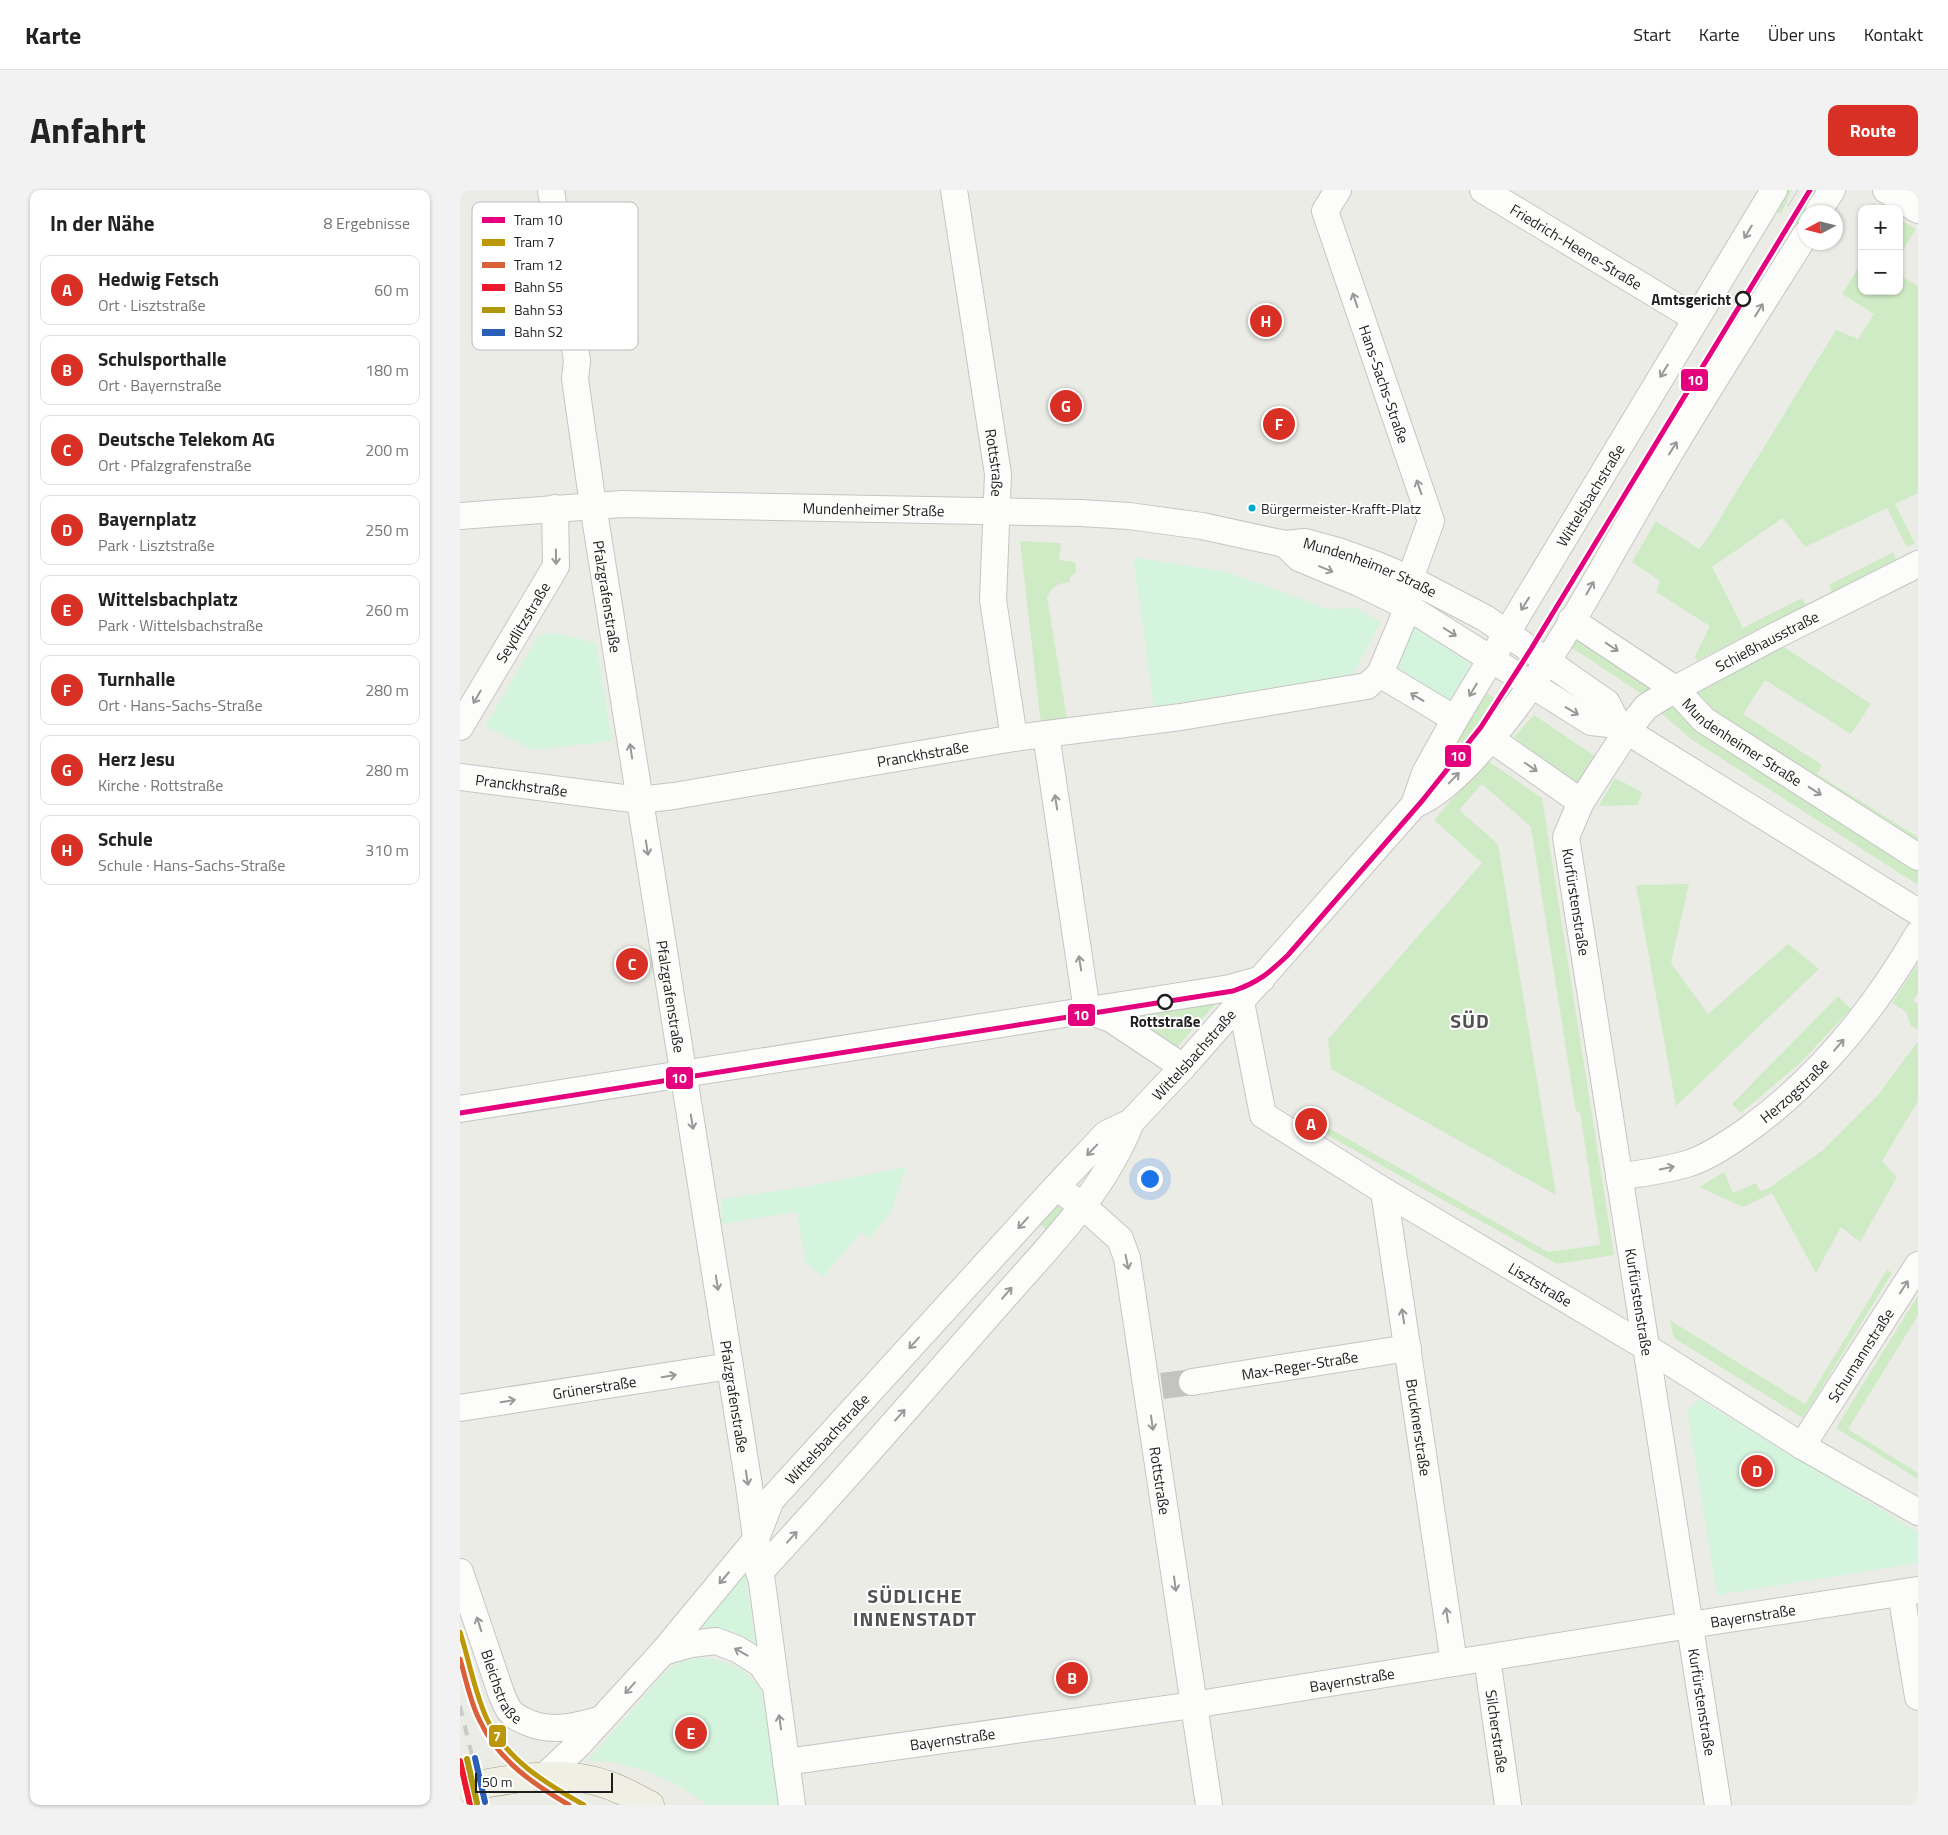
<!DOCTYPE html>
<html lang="de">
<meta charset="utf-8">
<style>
body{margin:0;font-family:"Titillium Web",sans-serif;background:#f2f2f2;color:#222}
.controls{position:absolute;right:15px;top:15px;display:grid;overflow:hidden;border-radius:10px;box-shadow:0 1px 4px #0004}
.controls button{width:45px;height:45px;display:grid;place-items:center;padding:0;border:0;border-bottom:1px solid #e0e0e0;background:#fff;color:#222;font:25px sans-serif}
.compass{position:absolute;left:1338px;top:15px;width:45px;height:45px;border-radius:50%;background:#fff;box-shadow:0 1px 4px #0004;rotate:263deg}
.scale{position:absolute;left:15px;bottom:12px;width:138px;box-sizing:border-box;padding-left:5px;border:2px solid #1e1e1e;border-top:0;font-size:14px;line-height:18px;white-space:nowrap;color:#1e1e1e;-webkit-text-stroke:4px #fff;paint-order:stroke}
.you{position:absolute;left:689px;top:988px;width:18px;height:18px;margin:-12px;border:4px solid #fff;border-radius:50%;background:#1a73e8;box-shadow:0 0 0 8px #1a73e833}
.badge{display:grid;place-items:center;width:32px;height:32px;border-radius:50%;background:#d93025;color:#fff;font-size:16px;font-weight:700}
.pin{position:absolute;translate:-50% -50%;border:2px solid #fff;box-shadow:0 1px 5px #0006}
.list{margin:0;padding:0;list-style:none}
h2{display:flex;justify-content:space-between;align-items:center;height:65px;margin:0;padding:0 20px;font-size:21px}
h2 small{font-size:16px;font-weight:400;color:#767676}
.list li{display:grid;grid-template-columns:32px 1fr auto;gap:15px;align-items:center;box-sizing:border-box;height:70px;margin:0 10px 10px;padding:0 10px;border:1px solid #e0e0e0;border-radius:10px}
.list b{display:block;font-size:19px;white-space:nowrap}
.list p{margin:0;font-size:16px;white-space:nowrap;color:#767676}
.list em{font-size:16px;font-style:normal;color:#767676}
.map{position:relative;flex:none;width:1458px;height:1615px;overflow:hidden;border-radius:10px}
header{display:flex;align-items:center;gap:30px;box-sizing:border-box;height:70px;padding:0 25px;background:#fff;border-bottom:1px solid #e0e0e0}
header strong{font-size:24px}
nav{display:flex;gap:28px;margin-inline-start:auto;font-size:18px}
.intro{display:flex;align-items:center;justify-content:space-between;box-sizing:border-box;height:120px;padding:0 30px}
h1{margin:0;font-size:35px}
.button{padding:12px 22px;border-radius:10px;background:#d93025;color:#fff;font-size:18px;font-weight:700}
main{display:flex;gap:30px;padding:0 30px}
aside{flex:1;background:#fff;border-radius:10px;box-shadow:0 1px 4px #0004}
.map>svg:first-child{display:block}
</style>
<header>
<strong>Karte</strong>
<nav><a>Start</a><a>Karte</a><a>Über uns</a><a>Kontakt</a></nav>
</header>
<div class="intro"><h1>Anfahrt</h1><a class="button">Route</a></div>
<main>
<aside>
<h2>In der Nähe<small>8 Ergebnisse</small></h2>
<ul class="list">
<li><span class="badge">A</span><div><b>Hedwig Fetsch</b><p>Ort · Lisztstraße</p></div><em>60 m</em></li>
<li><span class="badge">B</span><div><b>Schulsporthalle</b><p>Ort · Bayernstraße</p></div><em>180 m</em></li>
<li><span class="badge">C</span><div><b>Deutsche Telekom AG</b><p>Ort · Pfalzgrafenstraße</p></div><em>200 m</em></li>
<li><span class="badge">D</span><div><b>Bayernplatz</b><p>Park · Lisztstraße</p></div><em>250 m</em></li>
<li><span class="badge">E</span><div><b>Wittelsbachplatz</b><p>Park · Wittelsbachstraße</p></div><em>260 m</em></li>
<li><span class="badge">F</span><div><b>Turnhalle</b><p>Ort · Hans-Sachs-Straße</p></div><em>280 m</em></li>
<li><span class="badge">G</span><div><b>Herz Jesu</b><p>Kirche · Rottstraße</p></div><em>280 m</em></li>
<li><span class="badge">H</span><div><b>Schule</b><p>Schule · Hans-Sachs-Straße</p></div><em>310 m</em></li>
</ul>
</aside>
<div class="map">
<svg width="1458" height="1615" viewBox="0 0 1458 1615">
<rect width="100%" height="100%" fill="#ecece7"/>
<g fill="#ceebc5">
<polygon points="1322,0 1332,0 1321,24 1312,18"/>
<polygon points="1354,0 1360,0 1342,30 1345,33 1344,39 1335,32"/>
<polygon points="1439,29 1456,39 1439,66"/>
<polygon points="1402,72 1402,101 1439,101 1439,85 1458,96 1458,303 1435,314 1455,353 1447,357 1427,318 1345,357 1323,328 1252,377 1283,438 1342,408 1346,415 1237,471 1235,466 1250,436 1196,402 1200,391 1172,372 1196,331 1239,359 1251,343 1376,140 1398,149 1414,124 1382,104"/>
<path d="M560 351 601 353 599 370 615 372 616 382 610 387V392C599 393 592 396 587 407L607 529 581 534Z"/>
<polygon points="1433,362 1436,369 1372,402 1369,395"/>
<polygon points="1118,447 1195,499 1188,508 1111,457"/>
<polygon points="1324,457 1411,514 1391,544 1305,490 1283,524 1362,575 1357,584 1458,647 1458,655 1243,519 1230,504"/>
<polygon points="1022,500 1044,514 996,575 982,565"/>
<polygon points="1213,512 1458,677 1458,695 1231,549 1201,523"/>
<polygon points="1074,525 1136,567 1117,595 1054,547"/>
<polygon points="1028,571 1082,608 1154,1065 1097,1074 855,938 858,932 1088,1062 1140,1055 1120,922 1116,922 1071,637 1022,594 999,620 1038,654 1096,1005 871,879 868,849 1022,673 974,630 1025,572"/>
<polygon points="1155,588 1182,602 1178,615 1139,616"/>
<polygon points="1229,694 1211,773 1248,824 1328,754 1359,779 1216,916 1176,695"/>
<polygon points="1458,773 1458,803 1453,811 1458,814 1458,840 1451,836 1446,822 1432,813"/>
<polygon points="1378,806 1391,819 1339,874 1281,923 1272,914"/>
<polygon points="757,812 717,857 666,824"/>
<polygon points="1458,851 1458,911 1422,971 1437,987 1400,1052 1381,1037 1356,1083 1312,1003 1283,1017 1239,997 1264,982 1273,1003 1296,993 1300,1001 1309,998 1363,960 1418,905"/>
<polygon points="593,1013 600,1017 603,1023 589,1043 577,1031"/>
<polygon points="1427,1080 1432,1083 1343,1228 1214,1148 1210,1130 1345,1214"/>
<polygon points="1458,1105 1458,1125 1388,1239 1458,1283 1458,1289 1376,1238"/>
</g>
<g fill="#d4f4dd">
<polygon points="673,367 767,382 868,419 897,418 921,432 892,485 694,517"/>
<path d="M953 437 960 438 1006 468C1018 482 998 503 991 515L942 486 938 468Z"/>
<polygon points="95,443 136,453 152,551 74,560 25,536 78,446"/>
<polygon points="446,977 431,1022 410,1049 401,1042 363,1087 345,1072 337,1022 262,1034 261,1009 343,997"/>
<polygon points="1239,1209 1458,1342 1458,1373 1257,1405 1227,1220"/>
<polygon points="284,1379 297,1459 228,1443"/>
<path d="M236 1468C260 1468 286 1476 299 1498 306 1509 307 1526 309 1539 313 1564 317 1590 321 1615H247L219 1596 189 1582 152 1572 127 1571 209 1478 223 1471Z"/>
</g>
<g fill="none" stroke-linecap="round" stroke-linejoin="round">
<polyline stroke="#c3c3bf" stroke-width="26" stroke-dasharray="26 13" stroke-linecap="butt" points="702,1196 732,1192"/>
<g stroke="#c5c5c3" stroke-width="28">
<g id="minor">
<path id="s1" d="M91 0 117 171 115 189 133 315 289 1296 332 1615"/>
<path id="s2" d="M494 0 538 284 533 410 554 548"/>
<path id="s3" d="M1023 0 1235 128"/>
<polyline points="1426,0 1458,20"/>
<polyline points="1358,22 1372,0"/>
<path id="s4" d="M0 326 162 314 621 323 669 326 742 336 825 354 845 352 878 361 917 375 950 389 1025 428 1147 513 1158 535 1167 541 1458 722"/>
<polyline points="825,354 839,368 899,393 948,417 1131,532 1158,535"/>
<path id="s5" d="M1111 430 1215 499 1244 530 1458 667"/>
<polyline points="920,484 995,529"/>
<path id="s6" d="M0 537 96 376 95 318"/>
<polyline points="586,544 627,821 651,829 723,877"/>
<polyline points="1031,549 1121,612"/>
<path id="s7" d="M0 587 179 610 214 606 554 548 721 527 907 496 920 484 948 417 950 389 971 331 865 21 878 0"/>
<path d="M954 615C976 606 993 589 1010 572 1086 492 1138 383 1195 288 1243 206 1295 125 1346 44"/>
<path id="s8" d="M781 812 803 925 924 1001 1186 1157 1342 1256 1458 1322"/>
<polyline points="0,919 770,798 802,789"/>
<path id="s9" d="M1159 987C1182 983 1208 980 1230 973 1250 966 1269 953 1286 941 1357 890 1414 820 1458 744"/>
<path id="s10" d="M596 997 623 1016 660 1049 667 1068 749 1615"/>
<path id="s11" d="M924 1001 994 1473"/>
<path id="s12" d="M732 1192 948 1158"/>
<path id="s13" d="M0 1218 270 1176"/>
<path id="s14" d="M1342 1256 1458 1075"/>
<path id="s15" d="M0 1382 41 1503C43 1508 46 1515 49 1520 54 1527 62 1530 69 1533 94 1543 117 1536 142 1529"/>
<path d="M299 1383C379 1297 456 1208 533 1120 583 1062 643 1005 671 932"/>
<polyline points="1441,1403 1458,1507"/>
<polyline points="203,1462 231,1454 256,1451 277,1459 301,1474 315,1495"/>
<path id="s16" d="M1027 1468 1048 1615"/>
<path id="s17" d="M326 1572 733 1515 1230 1435 1458 1400"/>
<path id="s18" d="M86 1585 118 1555 203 1462 295 1351 311 1310 596 997 646 944 671 932 723 877 954 615 965 583 995 529 1314 0"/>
<path id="s19" d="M1258 1615 1106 647 1121 612 1167 541 1186 517 1215 499 1317 445 1458 374"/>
</g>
</g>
<g stroke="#a3a183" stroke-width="29">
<path id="major" d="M0 1598C49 1590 100 1577 148 1595 163 1600 176 1608 190 1615"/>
</g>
<use href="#minor" stroke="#fcfcfb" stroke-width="26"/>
<use href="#major" stroke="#f0efe4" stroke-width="28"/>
<polyline stroke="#cacac9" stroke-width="1" points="1328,16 1338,0"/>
<polyline stroke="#cacac9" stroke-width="4" stroke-dasharray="10 10" stroke-linecap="butt" points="0,1516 24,1615"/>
<g stroke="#fff" stroke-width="10">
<polyline id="rail-1" points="0,1571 10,1615"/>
</g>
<g stroke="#fff" stroke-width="10">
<polyline id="rail-2" points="7,1569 17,1613"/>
</g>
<g stroke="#fff" stroke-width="10">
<polyline id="rail-3" points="15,1568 25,1612"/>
</g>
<use href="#rail-1" stroke="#ec192e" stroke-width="6"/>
<use href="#rail-2" stroke="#ae970d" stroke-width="6"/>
<use href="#rail-3" stroke="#2960b5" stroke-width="6"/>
<g stroke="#fff" stroke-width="9">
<path id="tram-1" d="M0 923 773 801C799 792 809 783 828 765L962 611 1021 537 1071 459 1350 0"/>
</g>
<g stroke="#fff" stroke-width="9">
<path id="tram-2" d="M0 1442C9 1470 14 1500 26 1527 45 1569 85 1593 124 1615"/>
</g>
<g stroke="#fff" stroke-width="9">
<path id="tram-3" d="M0 1469C6 1489 10 1512 20 1531 38 1570 73 1594 109 1615"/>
</g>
<use href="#tram-1" stroke="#e5007d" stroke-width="5"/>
<use href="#tram-2" stroke="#bc9809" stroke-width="5"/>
<use href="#tram-3" stroke="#da603b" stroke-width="5"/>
</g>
<defs><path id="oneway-shaft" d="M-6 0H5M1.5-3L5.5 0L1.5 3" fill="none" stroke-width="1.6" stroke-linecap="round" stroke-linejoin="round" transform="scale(1.25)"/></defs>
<g stroke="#989898">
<use href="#oneway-shaft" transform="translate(1288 42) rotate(121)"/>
<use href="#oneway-shaft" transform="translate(895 110) rotate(-109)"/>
<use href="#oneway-shaft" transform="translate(1299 120) rotate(-58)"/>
<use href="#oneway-shaft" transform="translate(1204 181) rotate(121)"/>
<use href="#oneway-shaft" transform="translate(1213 258) rotate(-58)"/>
<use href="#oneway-shaft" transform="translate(959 297) rotate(-109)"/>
<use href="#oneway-shaft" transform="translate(96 367) rotate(89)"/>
<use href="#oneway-shaft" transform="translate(866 379) rotate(23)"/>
<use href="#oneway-shaft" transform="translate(1130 398) rotate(-60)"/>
<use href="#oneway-shaft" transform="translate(1065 414) rotate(122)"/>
<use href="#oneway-shaft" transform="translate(990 442) rotate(32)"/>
<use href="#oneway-shaft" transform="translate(1152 457) rotate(34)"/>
<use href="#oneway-shaft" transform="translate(1013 500) rotate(121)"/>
<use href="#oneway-shaft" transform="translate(17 507) rotate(120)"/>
<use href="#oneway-shaft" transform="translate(957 507) rotate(-149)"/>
<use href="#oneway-shaft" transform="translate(1112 521) rotate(31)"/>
<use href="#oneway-shaft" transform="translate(171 561) rotate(-99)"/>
<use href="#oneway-shaft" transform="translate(1071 577) rotate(35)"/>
<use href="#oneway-shaft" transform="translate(994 588) rotate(-46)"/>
<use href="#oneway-shaft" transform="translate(1355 601) rotate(33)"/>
<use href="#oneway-shaft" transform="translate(596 612) rotate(-99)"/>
<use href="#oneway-shaft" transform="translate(187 658) rotate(81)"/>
<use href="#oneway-shaft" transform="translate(620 773) rotate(-99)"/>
<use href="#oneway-shaft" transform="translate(1379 855) rotate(-49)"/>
<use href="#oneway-shaft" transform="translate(232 932) rotate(81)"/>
<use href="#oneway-shaft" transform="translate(632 960) rotate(134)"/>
<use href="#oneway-shaft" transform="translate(1207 978) rotate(-12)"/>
<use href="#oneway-shaft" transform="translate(563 1033) rotate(132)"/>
<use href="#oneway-shaft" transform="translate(667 1072) rotate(78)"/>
<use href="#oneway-shaft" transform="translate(257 1093) rotate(81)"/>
<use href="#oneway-shaft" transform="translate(1444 1097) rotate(-57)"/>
<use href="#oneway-shaft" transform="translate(547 1103) rotate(-49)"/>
<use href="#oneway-shaft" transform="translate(943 1126) rotate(-99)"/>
<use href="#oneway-shaft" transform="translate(454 1153) rotate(132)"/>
<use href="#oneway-shaft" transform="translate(209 1186) rotate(-9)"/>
<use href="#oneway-shaft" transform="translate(48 1211) rotate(-9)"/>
<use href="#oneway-shaft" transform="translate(440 1225) rotate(-48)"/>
<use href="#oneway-shaft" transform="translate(692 1233) rotate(82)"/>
<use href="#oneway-shaft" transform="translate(287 1288) rotate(81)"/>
<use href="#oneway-shaft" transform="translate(332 1347) rotate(-48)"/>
<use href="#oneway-shaft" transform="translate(264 1388) rotate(130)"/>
<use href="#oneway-shaft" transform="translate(715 1394) rotate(82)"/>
<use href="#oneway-shaft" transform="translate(987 1425) rotate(-98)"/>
<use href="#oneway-shaft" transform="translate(19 1434) rotate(-108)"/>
<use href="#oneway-shaft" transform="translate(281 1462) rotate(-151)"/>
<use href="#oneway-shaft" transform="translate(170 1498) rotate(132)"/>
<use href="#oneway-shaft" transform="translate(320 1532) rotate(-98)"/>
</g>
<g fill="#fff" stroke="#1e1e1e" stroke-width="2.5">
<circle cx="1283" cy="109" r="7"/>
<circle cx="705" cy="812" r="7"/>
</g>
<circle fill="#00a9ce" stroke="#fff" stroke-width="2" cx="792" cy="318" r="4.5"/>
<g text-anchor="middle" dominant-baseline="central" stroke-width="4" stroke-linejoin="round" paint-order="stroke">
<g font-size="14" fill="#1e1e1e" stroke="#fff" text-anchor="start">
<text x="801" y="318">Bürgermeister-Krafft-Platz</text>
</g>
<g font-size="15" fill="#1e1e1e" stroke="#fff">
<text stroke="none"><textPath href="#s3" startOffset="109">Friedrich-Heene-Straße</textPath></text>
<text transform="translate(924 194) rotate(71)">Hans-Sachs-Straße</text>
<text stroke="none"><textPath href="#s2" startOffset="276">Rottstraße</textPath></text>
<text stroke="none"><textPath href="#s18" startOffset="1664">Wittelsbachstraße</textPath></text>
<text stroke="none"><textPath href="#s4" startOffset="414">Mundenheimer Straße</textPath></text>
<text stroke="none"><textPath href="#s4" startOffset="918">Mundenheimer Straße</textPath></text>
<text stroke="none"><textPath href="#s1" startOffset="411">Pfalzgrafenstraße</textPath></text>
<text stroke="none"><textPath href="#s6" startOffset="122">Seydlitzstraße</textPath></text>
<text stroke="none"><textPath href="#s19" startOffset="1271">Schießhausstraße</textPath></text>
<text stroke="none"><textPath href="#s5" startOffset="211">Mundenheimer Straße</textPath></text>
<text stroke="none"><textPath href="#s7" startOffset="468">Pranckhstraße</textPath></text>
<text stroke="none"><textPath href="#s7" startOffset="62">Pranckhstraße</textPath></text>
<text transform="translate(1116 712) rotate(81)">Kurfürstenstraße</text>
<text stroke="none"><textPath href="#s1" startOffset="816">Pfalzgrafenstraße</textPath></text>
<text stroke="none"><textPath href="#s18" startOffset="974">Wittelsbachstraße</textPath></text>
<text stroke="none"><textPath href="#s9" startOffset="200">Herzogstraße</textPath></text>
<text stroke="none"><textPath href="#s8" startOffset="440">Lisztstraße</textPath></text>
<text transform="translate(1179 1112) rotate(81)">Kurfürstenstraße</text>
<text stroke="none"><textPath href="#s14" startOffset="108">Schumannstraße</textPath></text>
<text stroke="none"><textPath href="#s12" startOffset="109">Max-Reger-Straße</textPath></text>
<text stroke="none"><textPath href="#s13" startOffset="136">Grünerstraße</textPath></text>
<text stroke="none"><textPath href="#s1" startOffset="1221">Pfalzgrafenstraße</textPath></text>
<text stroke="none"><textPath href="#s11" startOffset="239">Brucknerstraße</textPath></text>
<text stroke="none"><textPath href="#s18" startOffset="441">Wittelsbachstraße</textPath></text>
<text stroke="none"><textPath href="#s10" startOffset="328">Rottstraße</textPath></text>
<text stroke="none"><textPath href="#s17" startOffset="978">Bayernstraße</textPath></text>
<text stroke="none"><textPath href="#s17" startOffset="572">Bayernstraße</textPath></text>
<text stroke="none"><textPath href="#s15" startOffset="122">Bleichstraße</textPath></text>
<text transform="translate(1242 1512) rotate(81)">Kurfürstenstraße</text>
<text stroke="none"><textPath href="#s16" startOffset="74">Silcherstraße</textPath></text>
<text stroke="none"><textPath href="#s17" startOffset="168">Bayernstraße</textPath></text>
</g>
<g font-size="15" font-weight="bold" fill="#1e1e1e" stroke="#fff" text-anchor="end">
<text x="1271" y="109">Amtsgericht</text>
<text x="705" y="831" text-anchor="middle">Rottstraße</text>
</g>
<g font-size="20" font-weight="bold" letter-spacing="1" fill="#515151" stroke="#fff">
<text x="1010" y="830">SÜD</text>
<text x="455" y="1405">SÜDLICHE<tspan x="455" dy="23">INNENSTADT</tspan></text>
</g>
</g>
<rect x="12" y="12" width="166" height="148" rx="8" fill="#fff" stroke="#bcbcbc" stroke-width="1"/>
<rect x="22" y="27" width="23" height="6" fill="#e5007d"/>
<rect x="22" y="49" width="23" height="7" fill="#bc9809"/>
<rect x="22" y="72" width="23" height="6" fill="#da603b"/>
<rect x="22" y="94" width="23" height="7" fill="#ec192e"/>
<rect x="22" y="117" width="23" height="6" fill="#ae970d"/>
<rect x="22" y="139" width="23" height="7" fill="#2960b5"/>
<g font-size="14" fill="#1e1e1e">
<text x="54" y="35">Tram 10</text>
<text x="54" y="57">Tram 7</text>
<text x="54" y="80">Tram 12</text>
<text x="54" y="102">Bahn S5</text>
<text x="54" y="125">Bahn S3</text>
<text x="54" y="147">Bahn S2</text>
</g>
<g stroke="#fff" stroke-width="2">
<rect x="1220" y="178" width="29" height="24" rx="5" fill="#e5007d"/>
<rect x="984" y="554" width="28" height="24" rx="5" fill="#e5007d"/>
<rect x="607" y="813" width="29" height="24" rx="5" fill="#e5007d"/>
<rect x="205" y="876" width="29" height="24" rx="5" fill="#e5007d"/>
<rect x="28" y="1534" width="19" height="24" rx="5" fill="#bc9809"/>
</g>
<g font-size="14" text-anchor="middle" font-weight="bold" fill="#fff">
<text x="1235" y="195">10</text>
<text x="998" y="571">10</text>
<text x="621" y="830">10</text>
<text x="219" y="893">10</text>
<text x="37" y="1551">7</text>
</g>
</svg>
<div class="controls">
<button>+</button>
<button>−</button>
</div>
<svg class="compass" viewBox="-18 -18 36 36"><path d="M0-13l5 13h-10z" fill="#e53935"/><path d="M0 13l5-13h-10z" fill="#767676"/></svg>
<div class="scale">50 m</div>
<div class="you"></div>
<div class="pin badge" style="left:851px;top:934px">A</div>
<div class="pin badge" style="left:612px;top:1488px">B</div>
<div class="pin badge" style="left:172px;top:774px">C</div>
<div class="pin badge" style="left:1297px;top:1281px">D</div>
<div class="pin badge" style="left:231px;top:1543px">E</div>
<div class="pin badge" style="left:819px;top:234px">F</div>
<div class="pin badge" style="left:606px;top:216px">G</div>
<div class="pin badge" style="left:806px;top:131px">H</div>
</div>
</main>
